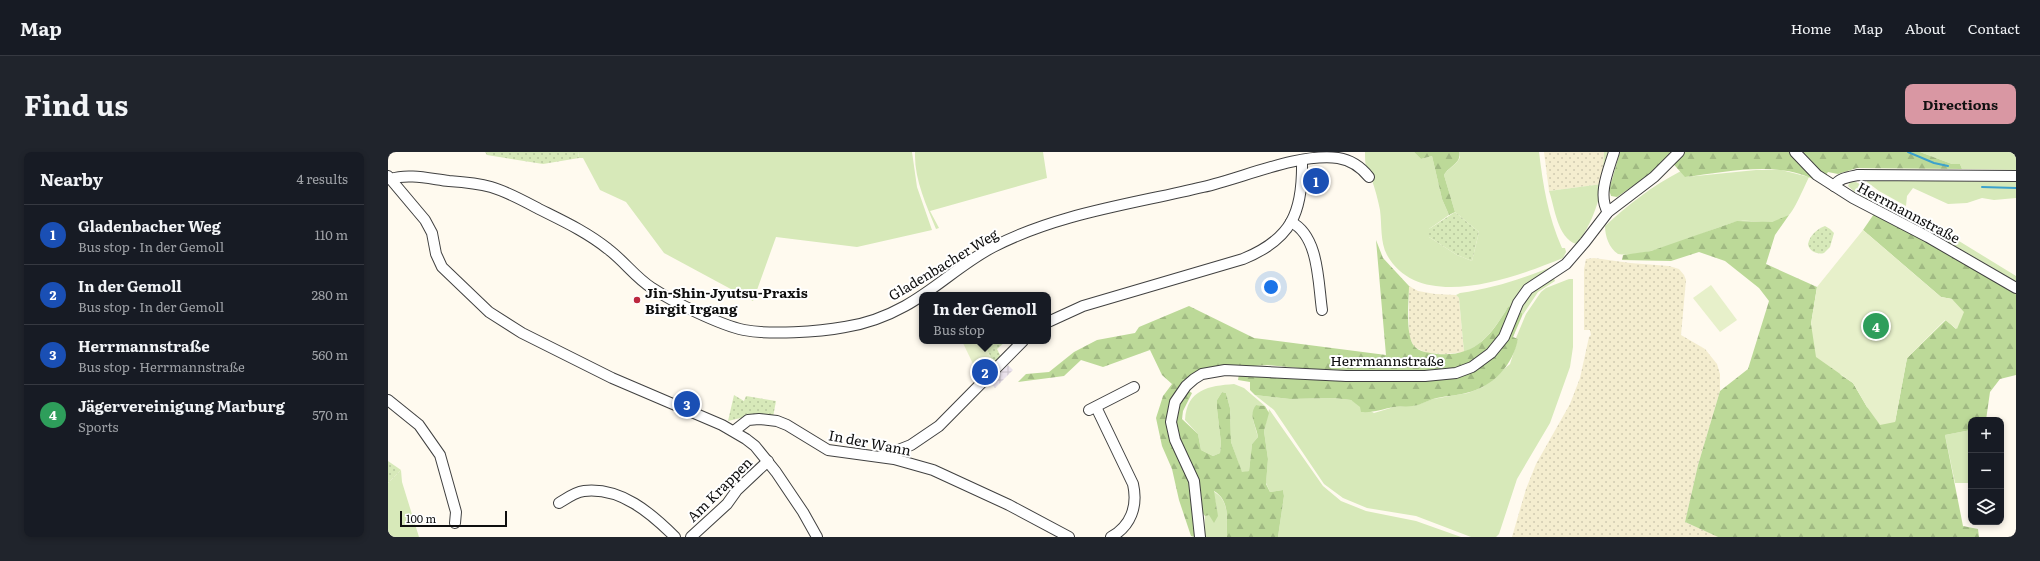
<!DOCTYPE html>
<meta charset="utf-8">
<style>
body{margin:0;font-family:Literata,serif;background:#20242c;color:#f1f3f6}
.controls{position:absolute;right:12px;bottom:12px;display:grid;overflow:hidden;border-radius:8px;box-shadow:0 2px 6px #0003}
.controls button{width:36px;height:36px;display:grid;place-items:center;padding:0;border:0;border-bottom:1px solid #363941;background:#171b24;color:#f1f3f6;font:20px sans-serif}
.scale{position:absolute;left:12px;bottom:10px;width:107px;box-sizing:border-box;padding-left:4px;border:2px solid #0e0e0e;border-top:0;font-size:11px;line-height:14px;white-space:nowrap;color:#0e0e0e;-webkit-text-stroke:3px #fff;paint-order:stroke}
.you{position:absolute;left:883px;top:135px;width:14px;height:14px;margin:-10px;border:3px solid #fff;border-radius:50%;background:#1a73e8;box-shadow:0 0 0 6px #1a73e833}
.badge{display:grid;place-items:center;width:26px;height:26px;border-radius:50%;background:#d997a3;color:#fff;font-size:13px;font-weight:700}
.pin{position:absolute;translate:-50% -50%;border:2px solid #fff;box-shadow:0 1px 4px #0006}
.popup{position:absolute;left:531px;top:140px;width:132px;height:52px;box-sizing:border-box;display:grid;place-content:center;border-radius:8px;background:#171b24;filter:drop-shadow(0 1px 3px #0005);font-size:13px;white-space:nowrap;color:#9ea1a6}
.popup b{font-size:15px;color:#f1f3f6}
.popup::after{content:'';position:absolute;left:50%;top:100%;margin-left:-8px;border:8px solid transparent;border-top-color:#171b24}
.list{margin:0;padding:0;list-style:none}
h2{display:flex;justify-content:space-between;align-items:center;height:52px;margin:0;padding:0 16px;font-size:17px}
h2 small{font-size:13px;font-weight:400;color:#9ea1a6}
.list li{display:grid;grid-template-columns:26px 1fr auto;gap:12px;align-items:center;box-sizing:border-box;height:60px;padding:0 16px;border-top:1px solid #363941}
.list b{display:block;font-size:15px;white-space:nowrap}
.list p{margin:0;font-size:13px;white-space:nowrap;color:#9ea1a6}
.list em{font-size:13px;font-style:normal;color:#9ea1a6}
.icon{flex:none;width:22px;height:22px;fill:none;stroke:currentColor;stroke-width:2;stroke-linecap:round;stroke-linejoin:round}
.map{position:relative;flex:none;width:1628px;height:385px;overflow:hidden;border-radius:8px}
header{display:flex;align-items:center;gap:24px;box-sizing:border-box;height:56px;padding:0 20px;background:#171b24;border-bottom:1px solid #363941}
header strong{font-size:19px}
nav{display:flex;gap:22px;margin-inline-start:auto;font-size:14px}
.intro{display:flex;align-items:center;justify-content:space-between;box-sizing:border-box;height:96px;padding:0 24px}
h1{margin:0;font-size:28px}
.button{padding:10px 18px;border-radius:8px;background:#d997a3;color:#111;font-size:14px;font-weight:700}
main{display:flex;gap:24px;padding:0 24px}
aside{flex:1;background:#171b24;border-radius:8px;box-shadow:0 2px 6px #0003}
.map>svg:first-child{display:block}
</style>
<header>
<strong>Map</strong>
<nav><a>Home</a><a>Map</a><a>About</a><a>Contact</a></nav>
</header>
<div class="intro"><h1>Find us</h1><a class="button">Directions</a></div>
<main>
<aside>
<h2>Nearby<small>4 results</small></h2>
<ul class="list">
<li><span class="badge" style="background:#1a4fb4">1</span><div><b>Gladenbacher Weg</b><p>Bus stop · In der Gemoll</p></div><em>110 m</em></li>
<li><span class="badge" style="background:#1a4fb4">2</span><div><b>In der Gemoll</b><p>Bus stop · In der Gemoll</p></div><em>280 m</em></li>
<li><span class="badge" style="background:#1a4fb4">3</span><div><b>Herrmannstraße</b><p>Bus stop · Herrmannstraße</p></div><em>560 m</em></li>
<li><span class="badge" style="background:#2e9e5b">4</span><div><b>Jägervereinigung Marburg</b><p>Sports</p></div><em>570 m</em></li>
</ul>
</aside>
<div class="map">
<svg width="1628" height="385" viewBox="0 0 1628 385">
<defs>
<pattern id="industrial-grid" width="8" height="8" patternUnits="userSpaceOnUse"><rect width="8" height="8" fill="#eae2ec"/><path d="M0 4h8M4 0v8" fill="none" stroke="#c8c1c9"/></pattern>
<pattern id="farmland-dots" width="8" height="8" patternUnits="userSpaceOnUse"><rect width="8" height="8" fill="#f4edcf"/><path d="M2 2h.1M6 6h.1" fill="none" stroke="#d0cab1" stroke-width="1.8" stroke-linecap="round"/></pattern>
<pattern id="forest-firs" width="22" height="20" patternUnits="userSpaceOnUse"><rect width="22" height="20" fill="#bcd998"/><path d="M5 1l3.5 6h-7zM16 11l3.5 6h-7z" fill="#a0b982"/></pattern>
<pattern id="park-dots" width="8" height="8" patternUnits="userSpaceOnUse"><rect width="8" height="8" fill="#d7e9b9"/><path d="M2 2h.1M6 6h.1" fill="none" stroke="#b7c79e" stroke-width="1.8" stroke-linecap="round"/></pattern>
</defs>
<rect width="100%" height="100%" fill="#fffaef"/>
<polygon fill="url(#industrial-grid)" points="620,213 625,218 607,236 602,230"/>
<g fill="url(#farmland-dots)">
<polygon points="1156,0 1216,0 1214,32 1161,39"/>
<polygon points="1206,106 1242,111 1281,114 1291,117 1296,123 1298,128 1293,183 1317,197 1329,212 1332,222 1332,239 1310,313 1297,370 1330,385 1124,385 1138,337 1148,312 1182,252 1192,226 1201,185 1203,183 1202,178 1196,178 1196,117 1198,107"/>
<polygon points="1021,134 1030,139 1047,142 1068,143 1071,146 1076,200 1057,202 1039,201 1026,195 1021,184"/>
</g>
<g fill="#d7e9b9">
<polygon points="190,0 524,0 529,35 544,78 469,95 388,85 365,149 276,101 238,50 212,38 195,6 191,6"/>
<path d="M527 0H655L659 26 542 59 551 76 548 77C538 52 526 27 527 0Z"/>
<path d="M977 0H1026L1033 7 1044 4 1054 47 1061 63 1041 77V85L1069 103 1084 109 1091 80 1067 60 1056 23C1061 15 1069 13 1072 5L1071 0H1151C1155 33 1160 65 1174 96H1177L1178 100 1175 106C1128 125 1032 162 999 103 992 90 994 73 992 58 990 48 987 36 983 26 982 22 979 19 978 15 977 10 977 5 977 0Z"/>
<path d="M1216 0H1222C1214 32 1210 67 1188 92 1169 85 1167 56 1161 39L1214 32Z"/>
<polygon points="1532,0 1628,0 1628,18 1574,17 1572,12 1564,12"/>
<path d="M1368 18H1393L1421 25C1417 33 1407 57 1401 63 1386 77 1364 65 1347 70 1316 79 1260 107 1230 102 1221 96 1217 84 1217 74 1242 51 1263 35 1293 19L1298 25Z"/>
<polygon points="1479,28 1628,30 1628,46 1606,48 1594,46 1579,51 1560,52 1525,36 1519,44 1518,54 1491,39 1479,30"/>
<polygon points="1462,30 1468,30 1540,70 1628,124 1628,130 1538,77 1468,41 1460,34"/>
<path d="M1173 111 1124 155H1120C1109 173 1097 192 1076 200L1071 146 1068 143 1072 141C1108 136 1139 125 1173 111Z"/>
<polygon points="1165,124 1167,129 1150,140 1134,164 1134,161 1130,160 1142,140"/>
<polygon points="1181,127 1185,127 1185,195 1182,215 1162,271 1129,327 1111,382 1108,385 1083,385 1028,364 979,356 955,346 936,332 886,258 867,243 902,247 946,246 963,248 986,261 1006,255 1029,253 1045,247 1080,241 1095,235 1122,212 1130,187 1128,186 1138,162 1153,140 1158,136"/>
<path d="M846 232 856 236 877 254 868 253 865 268 870 285 864 292 861 319 854 321 843 290 842 256 838 241 834 240 829 248V257L833 291 832 301 825 304 813 298 810 282 797 268C799 237 821 234 846 232Z"/>
<polygon points="881,257 935,334 953,349 978,359 1028,369 1073,385 890,385 896,344 895,338 882,340 878,331 880,307 876,279"/>
<polygon points="1583,278 1583,331 1567,331 1557,283"/>
<polygon points="13,318 14,330 31,385 0,385 0,331"/>
<path d="M825 339C843 349 838 367 839 385H816L817 364 829 357Z"/>
</g>
<g fill="url(#forest-firs)">
<path d="M1026 0H1071C1074 11 1061 14 1056 23L1067 60 1061 63 1054 47 1044 4 1033 7Z"/>
<path d="M1232 0H1532L1564 12H1572L1574 17 1469 16 1450 22 1440 20 1432 31C1394 7 1340 20 1297 25L1280 6 1259 24 1229 45 1223 44 1221 38Z"/>
<polygon points="1486,62 1549,95 1628,141 1628,223 1612,227 1602,240 1598,268 1583,268 1583,278 1557,283 1575,374 1590,377 1591,385 1330,385 1297,370 1310,313 1332,239 1360,217 1381,149 1371,136 1337,109 1311,100 1283,109 1234,108 1235,103 1263,99 1349,69 1384,70 1401,63 1387,83 1378,112 1429,135 1423,172 1453,223 1465,231 1479,255 1507,270 1519,206 1558,168 1568,177 1564,147 1553,145 1475,78"/>
<path d="M988 88 995 106 1021 134C1021 148 1017 183 1026 194 1031 200 1042 201 1049 202 1087 205 1102 185 1120 155L1123 154 1125 157 1111 184 1092 205 1073 216 1055 220H953L880 213 820 217 784 248 779 264V277L797 318 804 340 807 385 803 384 791 348 784 317 774 294 768 266 775 244 784 232 774 223 762 198 715 215 693 208 676 224 630 230 638 222 661 220 686 200 709 188 747 181 751 175 801 154 866 186 998 203Z"/>
<path d="M1130 160 1134 161V164L1125 185 1130 187C1125 213 1105 235 1078 241 1067 244 1055 244 1045 247 1040 249 1035 251 1030 253 1023 255 1014 254 1006 255 994 257 986 261 973 260L972 255 963 248 946 246 902 247 867 243 862 238V230L850 228 851 222 958 229 1053 228 1084 220Z"/>
<path d="M799 238 804 241 795 259 794 267 810 282 813 298 825 304 832 301 833 291 829 257V248L834 240 838 241 842 256 843 290 854 320 861 319 864 292 870 285C868 272 860 264 868 253L877 254 881 261 876 279 880 307 878 332 882 340 895 338 896 344 890 385H839C838 368 843 349 826 339L830 364 826 371 821 363 817 364 812 357C803 330 785 292 787 264 788 255 794 245 799 238Z"/>
</g>
<g fill="url(#park-dots)">
<polygon points="97,0 190,0 191,6 155,12 99,3"/>
<polygon points="1067,60 1091,80 1084,109 1069,103 1041,85 1041,77"/>
<path d="M1437 74 1442 77 1446 81 1442 95 1436 101C1429 103 1421 99 1420 92 1422 83 1429 77 1437 74Z"/>
<polygon points="595,189 618,189 609,197 613,205 605,211"/>
<polygon points="346,243 356,249 358,244 388,249 385,265 361,264 340,269"/>
<polygon points="0,309 13,318 0,331"/>
</g>
<g fill="#e7f0ca">
<polygon points="1475,78 1553,145 1564,147 1576,160 1569,177 1557,168 1519,206 1507,270 1492,273 1479,255 1465,231 1428,205 1423,172 1429,135"/>
<polygon points="1323,133 1349,168 1332,180 1305,146"/>
<polygon points="574,189 595,189 604,208 587,216"/>
</g>
<g fill="none" stroke-linecap="round" stroke-linejoin="round">
<g stroke="#3ca1cc" stroke-width="2">
<polyline points="1520,0 1546,11 1560,14"/>
<polyline points="1594,35 1628,36"/>
</g>
<g stroke="#414141" stroke-width="12">
<g id="minor">
<polyline points="1407,0 1429,23 1465,46 1540,85 1628,136"/>
<polyline points="0,24 37,68 44,81 48,102 54,115 101,160 134,181 224,226 334,273 358,287 367,294 388,320 415,360 429,385"/>
<path d="M3 27C20 21 43 27 61 29 75 30 89 31 103 35 120 40 136 49 151 57 175 69 199 80 220 97 236 109 248 126 264 136 285 150 332 173 356 178 382 183 430 180 457 175 477 172 499 164 517 154 548 137 574 111 605 95 671 61 745 52 815 35 855 26 909 1 950 6 963 8 973 15 981 25"/>
<path d="M1446 34C1451 26 1460 25 1470 23L1628 24"/>
<path d="M1220 60C1209 43 1221 17 1226 0"/>
<path d="M903 70C931 84 930 130 934 158"/>
<path d="M660 170 695 154 855 107C904 87 915 60 914 9"/>
<polyline points="0,248 31,273 52,303 68,360 67,371"/>
<path d="M708 255 745 332C750 354 743 374 723 385"/>
<polyline points="701,258 746,235"/>
<polyline points="346,279 360,268 371,267 389,269 399,273 440,298 506,307 545,318 621,353 681,385"/>
<polyline points="495,304 523,293 551,274 635,189"/>
<path d="M171 351C179 346 187 340 196 339 233 335 263 361 287 385"/>
<polyline points="303,385 339,352 349,338 380,309"/>
<polyline points="812,385 806,329 787,288 783,270 787,250 798,234 806,227 814,222 837,218 958,224 1037,224 1068,221 1084,215 1103,201 1116,185 1130,151 1140,137 1178,112 1197,90 1220,60 1266,25 1291,0"/>
</g>
</g>
<use href="#minor" stroke="#fff" stroke-width="10"/>
</g>
<circle fill="#bc273d" stroke="#fff" stroke-width="1.5" cx="249" cy="148" r="4"/>
<g text-anchor="middle" dominant-baseline="central" stroke-width="4" stroke-linejoin="round" paint-order="stroke">
<g font-size="14" fill="#0e0e0e" stroke="#fff">
<text transform="translate(1521 60) rotate(28)">Herrmannstraße</text>
<text transform="translate(555 112) rotate(-31)">Gladenbacher Weg</text>
<text x="999" y="208">Herrmannstraße</text>
<text transform="translate(482 290) rotate(11)">In der Wann</text>
<text transform="translate(331 337) rotate(-45)">Am Krappen</text>
</g>
<g font-size="14" font-weight="bold" fill="#0e0e0e" stroke="#fff" text-anchor="start">
<text x="257" y="140">Jin-Shin-Jyutsu-Praxis<tspan x="257" dy="16">Birgit Irgang</tspan></text>
</g>
</g>
</svg>
<div class="controls">
<button>+</button>
<button>−</button>
<button><svg class="icon" aria-label="layers" viewBox="0 0 24 24"><path d="M12 4l9 5-9 5-9-5zM3 14l9 5 9-5"/></svg></button>
</div>
<div class="scale">100 m</div>
<div class="you"></div>
<div class="pin badge" style="left:928px;top:29px;background:#1a4fb4">1</div>
<div class="pin badge" style="left:597px;top:220px;background:#1a4fb4">2</div>
<div class="popup"><b>In der Gemoll</b>Bus stop</div>
<div class="pin badge" style="left:299px;top:252px;background:#1a4fb4">3</div>
<div class="pin badge" style="left:1488px;top:174px;background:#2e9e5b">4</div>
</div>
</main>
